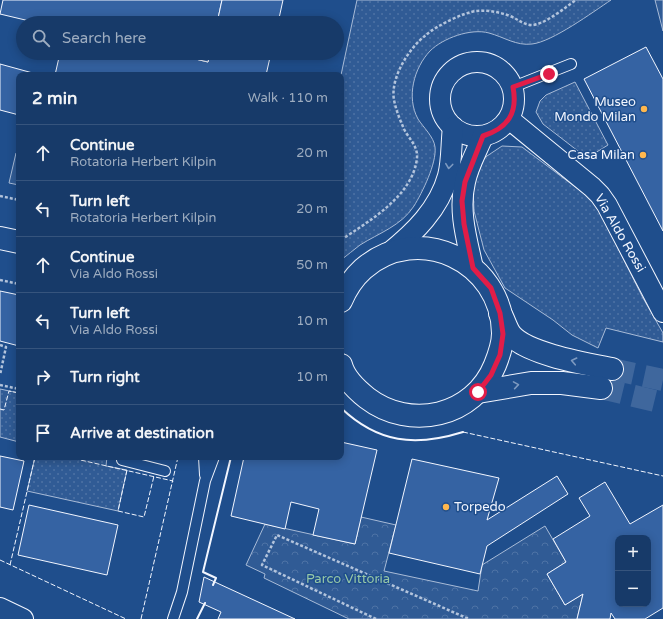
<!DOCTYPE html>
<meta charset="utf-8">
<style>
body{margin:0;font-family:"Varela Round",sans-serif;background:#20416f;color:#f1f3f6}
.controls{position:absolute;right:12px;bottom:12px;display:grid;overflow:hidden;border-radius:8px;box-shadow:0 2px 10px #0003}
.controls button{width:36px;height:36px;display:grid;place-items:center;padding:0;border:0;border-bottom:1px solid #36547d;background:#173a69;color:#f1f3f6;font:20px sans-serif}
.stop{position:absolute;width:12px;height:12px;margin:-9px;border:3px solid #e11d48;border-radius:50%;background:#fff}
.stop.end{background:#e11d48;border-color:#fff;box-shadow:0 1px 4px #0008}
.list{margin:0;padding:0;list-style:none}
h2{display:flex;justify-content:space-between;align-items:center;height:52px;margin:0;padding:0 16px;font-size:17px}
h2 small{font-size:13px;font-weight:400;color:#9eadc0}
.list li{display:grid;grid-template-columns:26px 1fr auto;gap:12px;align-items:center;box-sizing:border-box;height:56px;padding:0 16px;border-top:1px solid #36547d}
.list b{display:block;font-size:15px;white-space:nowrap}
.list p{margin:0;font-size:13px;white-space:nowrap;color:#9eadc0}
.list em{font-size:13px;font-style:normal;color:#9eadc0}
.icon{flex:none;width:22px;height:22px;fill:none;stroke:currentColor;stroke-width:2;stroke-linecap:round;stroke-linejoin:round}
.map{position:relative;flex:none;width:663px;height:619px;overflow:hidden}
.search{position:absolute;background:#173a69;box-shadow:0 2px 10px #0003;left:16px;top:16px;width:328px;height:44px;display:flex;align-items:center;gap:10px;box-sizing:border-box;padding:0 14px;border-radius:22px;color:#9eadc0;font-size:15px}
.panel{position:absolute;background:#173a69;box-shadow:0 2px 10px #0003;left:16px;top:72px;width:328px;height:388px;border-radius:8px}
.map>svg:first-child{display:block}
</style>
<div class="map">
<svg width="663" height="619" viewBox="0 0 663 619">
<defs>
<pattern id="grass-dots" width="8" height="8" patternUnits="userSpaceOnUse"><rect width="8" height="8" fill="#305b95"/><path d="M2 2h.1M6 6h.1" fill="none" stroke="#4e73a5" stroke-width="1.8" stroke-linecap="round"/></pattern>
<pattern id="forest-crowns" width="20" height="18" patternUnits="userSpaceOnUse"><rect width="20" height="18" fill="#305b95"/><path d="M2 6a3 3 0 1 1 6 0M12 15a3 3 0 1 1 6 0" fill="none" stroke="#4e73a5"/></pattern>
</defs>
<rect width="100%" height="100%" fill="#1f4e8c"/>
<g fill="url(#grass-dots)" stroke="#a8bbd7">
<path d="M357 0H611C593 12 552 42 532 44 516 46 504 37 489 33 471 28 443 38 430 51 414 68 406 97 418 119 423 127 434 137 435 147 437 163 422 193 414 206 401 226 379 233 360 245 354 250 347 255 341 260V75Z"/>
<polygon points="575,82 608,145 587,158 543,124 536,112 540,101 546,95"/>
<polygon points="502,146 522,147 590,198 600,212 643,298 663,333 663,342 606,328 598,348 572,335 553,320 505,288 484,250 474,211 473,187 484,158"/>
<polygon points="0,389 19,393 19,442 0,437"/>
<polygon points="35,457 107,457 106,466 127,470 118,511 27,491"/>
</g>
<polygon fill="url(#forest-crowns)" stroke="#a8bbd7" points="361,517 396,525 384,571 478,591 482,565 545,526 566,562 547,574 565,605 583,594 577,619 349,619 264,578 265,574 246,565 265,524 355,544"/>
<g fill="#305b95" stroke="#a8bbd7">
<polygon points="655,0 663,0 663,31"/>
<polygon points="16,153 19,154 19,185 9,183"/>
</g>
<g fill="#3563a3" stroke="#f2f6ff" fill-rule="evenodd">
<polygon points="3,0 222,0 217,23 38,23 0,14"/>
<polygon points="222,0 283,0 278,23 217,23"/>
<polygon points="646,47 663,79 663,231 584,79"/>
<polygon points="60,53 170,53 208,62 210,53 271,53 266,75 55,75"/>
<polygon points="170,53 210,53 208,62"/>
<polygon points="0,64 40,75 19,75 19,115 0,110"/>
<polygon points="0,291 19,295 19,346 0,341"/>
<polygon points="341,442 377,450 355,544 313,535 319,509 291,502 285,529 231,516 244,457 341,457"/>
<polygon points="0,456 24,461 13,510 0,507"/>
<polygon points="412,459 499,478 487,520 557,476 568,494 487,546 480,574 389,553"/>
<path d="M605 482 630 524 663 505V608L645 619H615L611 613 610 619H577L583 594 565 605 547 574 566 562 553 539 590 516 579 498ZM618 538H648V604H618Z"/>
<polygon points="29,505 118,525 107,575 18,555"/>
<polygon points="204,577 295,619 218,619 221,612 199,602"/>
</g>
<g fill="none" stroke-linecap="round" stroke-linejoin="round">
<g stroke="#3f679d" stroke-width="22" stroke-dasharray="22 11" stroke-linecap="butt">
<polyline points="612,369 663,380"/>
<polyline points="601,388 663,403"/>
</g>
<g stroke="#f2f6ff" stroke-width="12">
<g id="lane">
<polyline points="513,87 571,64"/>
<polyline points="204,457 205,475"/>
<polyline points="122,460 165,471"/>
<polyline points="173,619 182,592 205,481 214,457"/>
</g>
</g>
<g stroke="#f2f6ff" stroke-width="22">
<g id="street">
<circle cx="477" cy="99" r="37"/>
<polyline points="509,119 592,187 600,195 607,205 663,312"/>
<path d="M389 253C414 233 439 209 448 176 452 161 451 143 453 127"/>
<path d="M473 268C467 240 458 211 465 182 468 166 477 151 483 136"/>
<polyline points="0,608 23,619"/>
</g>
</g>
<g stroke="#f2f6ff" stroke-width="24">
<g id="secondary">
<polyline points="0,238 19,242"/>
<path d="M341 301C346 289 353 278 363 269 418 221 502 261 503 333 503 344 499 355 495 365 474 417 410 431 367 398 357 390 344 377 341 365"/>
</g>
</g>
<g stroke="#f2f6ff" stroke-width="24">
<g id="highway">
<path d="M500 313C504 319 506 329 511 335 527 354 587 364 612 369"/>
<polyline points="478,392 531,383 562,383 601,388"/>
</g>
</g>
<g stroke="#b3c4dc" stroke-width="2.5" stroke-dasharray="3 2" stroke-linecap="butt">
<polyline points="0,196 19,200"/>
<path d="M341 240C369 221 413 196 417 158 418 146 409 139 404 129 400 120 396 110 394 100 390 78 409 48 426 35 436 26 464 12 477 11 489 10 499 12 510 16 518 19 523 25 532 25 544 25 566 7 576 0"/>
<polyline points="0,280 19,284"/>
<polyline points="0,345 6,347 0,375"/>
<polyline points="0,385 19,389"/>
<polyline points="376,619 262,565 277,535 469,619"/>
</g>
<use href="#lane" stroke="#1f4e8c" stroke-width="10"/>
<use href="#street" stroke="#1f4e8c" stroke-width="20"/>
<use href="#secondary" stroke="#1f4e8c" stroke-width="22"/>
<use href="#highway" stroke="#1f4e8c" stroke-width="22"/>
<g stroke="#f2f6ff" stroke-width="1" stroke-dasharray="5 2" stroke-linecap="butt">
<polyline points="0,409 4,410 9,391 19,393"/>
<polyline points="463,432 663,476"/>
<polyline points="76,457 76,459 173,481 172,483"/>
<polyline points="127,470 118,511 144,517 154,476"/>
<polyline points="0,560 126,619"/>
<polyline points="10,565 35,457"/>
<polyline points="141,619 178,457"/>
</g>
<g stroke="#f2f6ff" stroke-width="2">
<path d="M341 408C378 443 415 447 463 432"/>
<polyline points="213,585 216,578 203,572 231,457"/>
<polyline points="197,619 205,603"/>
</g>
</g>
<defs><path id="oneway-chevron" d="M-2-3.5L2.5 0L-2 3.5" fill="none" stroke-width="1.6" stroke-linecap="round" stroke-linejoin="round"/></defs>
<g stroke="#7e9ac0">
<use href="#oneway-chevron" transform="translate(449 166) rotate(97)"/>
<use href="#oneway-chevron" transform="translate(574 361) rotate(-168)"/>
<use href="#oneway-chevron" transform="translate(516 385) rotate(-9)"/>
</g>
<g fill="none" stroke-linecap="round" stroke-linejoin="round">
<path stroke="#e11d48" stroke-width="5" d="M478 392 491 375 500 355 503 334 500 313 491 288 473 268 464 224 462 201 465 182 483 136C508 128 518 113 513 87L549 74"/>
</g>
<g fill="#ffb74d" stroke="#1f4e8c" stroke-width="1.5">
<circle cx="644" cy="109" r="4"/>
<circle cx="643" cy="155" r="4"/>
<circle cx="446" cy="507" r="4"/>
</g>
<g text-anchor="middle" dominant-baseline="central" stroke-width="3" stroke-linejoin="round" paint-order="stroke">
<g font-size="13" fill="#f2f6ff" stroke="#1f4e8c" text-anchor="end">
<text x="636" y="102">Museo<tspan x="636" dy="15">Mondo Milan</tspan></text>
<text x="635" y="155">Casa Milan</text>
<text x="454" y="507" text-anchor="start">Torpedo</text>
</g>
<g font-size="13" fill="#f2f6ff" stroke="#1f4e8c">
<text transform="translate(620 233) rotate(60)">Via Aldo Rossi</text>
</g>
<g font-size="13" fill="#97c8a6" stroke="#1f4e8c">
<text x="348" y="579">Parco Vittoria</text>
</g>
</g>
</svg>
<div class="controls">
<button>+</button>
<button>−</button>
</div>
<div class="stop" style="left:478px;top:392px"></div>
<div class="stop end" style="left:549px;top:74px"></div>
<div class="search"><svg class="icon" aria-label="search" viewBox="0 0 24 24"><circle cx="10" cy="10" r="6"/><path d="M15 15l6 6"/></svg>Search here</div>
<section class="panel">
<h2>2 min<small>Walk · 110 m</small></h2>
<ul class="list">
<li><svg class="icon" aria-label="ahead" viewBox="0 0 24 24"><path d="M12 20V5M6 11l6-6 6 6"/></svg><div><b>Continue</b><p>Rotatoria Herbert Kilpin</p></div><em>20 m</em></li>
<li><svg class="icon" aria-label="left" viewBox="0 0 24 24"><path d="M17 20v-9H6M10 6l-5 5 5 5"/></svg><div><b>Turn left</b><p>Rotatoria Herbert Kilpin</p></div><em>20 m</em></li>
<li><svg class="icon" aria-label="ahead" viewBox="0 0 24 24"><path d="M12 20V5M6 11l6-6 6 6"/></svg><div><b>Continue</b><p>Via Aldo Rossi</p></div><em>50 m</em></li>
<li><svg class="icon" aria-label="left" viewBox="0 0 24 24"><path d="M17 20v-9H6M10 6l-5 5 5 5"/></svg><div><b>Turn left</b><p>Via Aldo Rossi</p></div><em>10 m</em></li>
<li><svg class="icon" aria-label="right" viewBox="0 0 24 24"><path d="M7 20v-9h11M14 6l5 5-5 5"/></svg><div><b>Turn right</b></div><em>10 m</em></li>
<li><svg class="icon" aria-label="arrive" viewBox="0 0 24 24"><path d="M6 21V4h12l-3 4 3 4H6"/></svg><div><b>Arrive at destination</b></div></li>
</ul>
</section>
</div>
